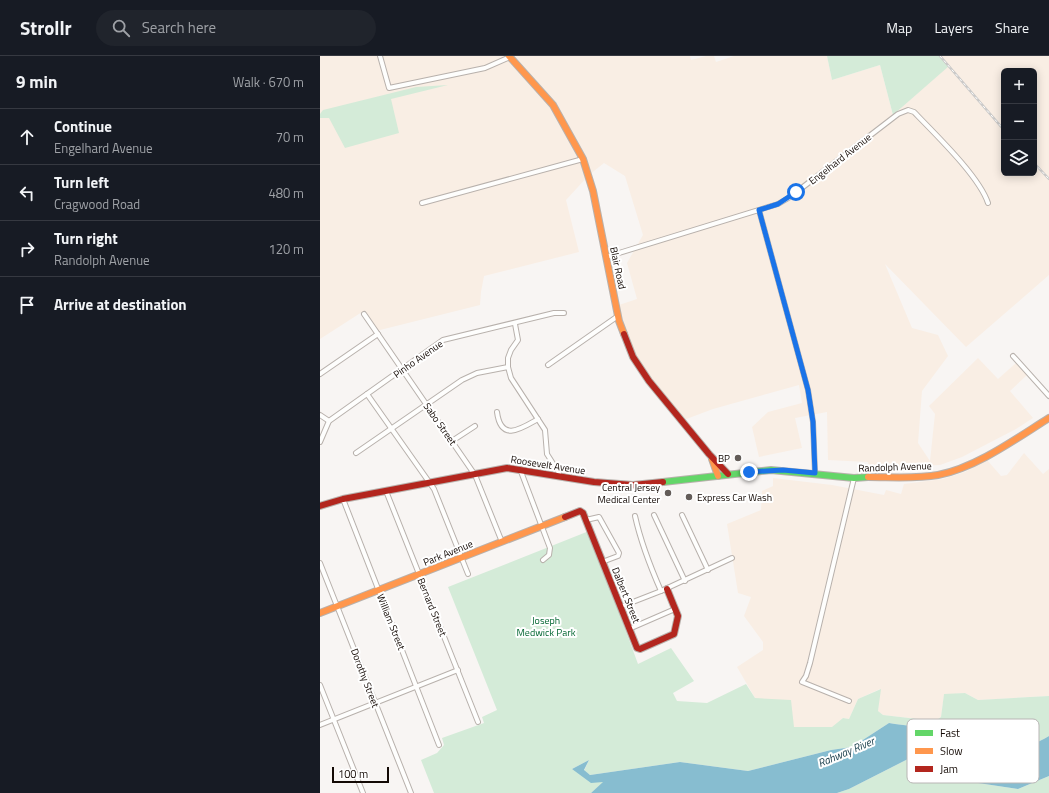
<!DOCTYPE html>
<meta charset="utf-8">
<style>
body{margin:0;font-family:"Titillium Web",sans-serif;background:#20242c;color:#f1f3f6}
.controls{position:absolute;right:12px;top:12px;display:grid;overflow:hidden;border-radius:6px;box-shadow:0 2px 10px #0003}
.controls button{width:36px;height:36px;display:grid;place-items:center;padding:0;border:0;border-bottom:1px solid #363941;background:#171b24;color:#f1f3f6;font:20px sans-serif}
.scale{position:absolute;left:12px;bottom:10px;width:57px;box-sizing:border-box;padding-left:4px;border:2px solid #130904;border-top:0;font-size:11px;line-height:14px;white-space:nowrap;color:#130904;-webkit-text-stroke:3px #fff;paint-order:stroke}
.stop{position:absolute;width:12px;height:12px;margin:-9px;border:3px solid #1a73e8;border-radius:50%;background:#fff}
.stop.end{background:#1a73e8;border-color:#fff;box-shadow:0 1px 4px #0008}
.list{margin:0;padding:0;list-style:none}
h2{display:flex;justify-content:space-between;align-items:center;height:52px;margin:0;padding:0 16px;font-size:17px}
h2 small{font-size:13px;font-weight:400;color:#9ea1a6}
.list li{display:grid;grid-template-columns:26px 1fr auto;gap:12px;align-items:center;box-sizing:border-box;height:56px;padding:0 16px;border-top:1px solid #363941}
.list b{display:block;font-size:15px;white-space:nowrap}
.list p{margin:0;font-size:13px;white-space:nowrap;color:#9ea1a6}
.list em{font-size:13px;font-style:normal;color:#9ea1a6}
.icon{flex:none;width:22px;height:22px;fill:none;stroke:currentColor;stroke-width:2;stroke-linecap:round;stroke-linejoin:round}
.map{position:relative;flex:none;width:729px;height:737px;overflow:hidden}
header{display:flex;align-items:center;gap:24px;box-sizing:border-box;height:56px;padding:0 20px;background:#171b24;border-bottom:1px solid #363941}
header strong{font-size:19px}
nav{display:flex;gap:22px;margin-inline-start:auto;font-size:14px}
.search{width:280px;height:36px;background:#20242c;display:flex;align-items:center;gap:10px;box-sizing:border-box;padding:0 14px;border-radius:22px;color:#9ea1a6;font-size:15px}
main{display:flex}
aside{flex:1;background:#171b24}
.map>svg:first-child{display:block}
</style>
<header>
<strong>Strollr</strong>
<div class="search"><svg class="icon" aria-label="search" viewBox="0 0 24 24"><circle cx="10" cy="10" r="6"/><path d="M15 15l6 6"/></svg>Search here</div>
<nav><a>Map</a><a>Layers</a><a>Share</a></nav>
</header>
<main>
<aside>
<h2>9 min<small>Walk · 670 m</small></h2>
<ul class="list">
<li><svg class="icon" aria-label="ahead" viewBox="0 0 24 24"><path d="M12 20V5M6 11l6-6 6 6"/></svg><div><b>Continue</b><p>Engelhard Avenue</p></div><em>70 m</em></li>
<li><svg class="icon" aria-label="left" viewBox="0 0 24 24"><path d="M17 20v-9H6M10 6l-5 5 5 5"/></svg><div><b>Turn left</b><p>Cragwood Road</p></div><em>480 m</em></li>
<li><svg class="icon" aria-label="right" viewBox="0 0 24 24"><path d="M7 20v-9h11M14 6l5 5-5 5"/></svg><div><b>Turn right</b><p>Randolph Avenue</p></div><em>120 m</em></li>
<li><svg class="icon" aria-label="arrive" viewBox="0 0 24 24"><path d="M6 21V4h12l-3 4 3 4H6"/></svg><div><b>Arrive at destination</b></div></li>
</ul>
</aside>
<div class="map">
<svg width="729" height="737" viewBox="0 0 729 737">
<rect width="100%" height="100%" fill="#f8f5f3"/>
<g fill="#f9eee4" fill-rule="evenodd">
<path d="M0 0H370L371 4 386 0H394L396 6 414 0H507L512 24 560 9 573 59 628 10 621 0H729V219L646 291 565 208 592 272 618 279 628 300 602 335 598 387 610 405 615 358 609 350 658 302 678 323 696 307 707 319 690 335 713 362 696 373 642 401 620 409 550 412 548 406 508 404 507 356 475 362 482 392 439 401 432 371 448 356 482 347 479 329 393 353 361 365 309 295 296 250 317 243 307 207 323 179 305 120 284 107 269 119 246 144 259 196 164 220 161 236 160 249 56 275 42 256 0 283ZM684 15H714V117H684Z"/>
<polygon points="704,397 723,418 729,413 729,640 658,644 645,637 624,639 621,661 615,665 563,659 558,655 560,633 538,643 529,663 523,662 513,671 474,671 435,642 417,611 443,594 443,586 424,560 431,541 418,537 407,468 441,454 442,435 453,430 453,422 512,429 564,439 566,434 581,438 584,428 623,423 645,416 667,404 681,420 687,419"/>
</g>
<g fill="#d4ebd8">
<polygon points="507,0 621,0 629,10 573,59 560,9 512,24"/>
<polygon points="128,29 71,43 79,77 25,92 9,62 0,62 0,58 3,54 96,31"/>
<path d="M269 475 318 608 351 592 374 625 353 637 357 645 387 647 426 628 435 642 471 644 474 671H512L523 662 529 663 538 643 561 633 558 655 563 659 615 665 621 661 624 638 645 637 658 644 729 640V680C680 709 665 688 618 674 602 670 585 670 569 667L532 691 511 694 428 715 360 706 270 719 264 715 269 704 252 713 284 726 271 737H114L101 704 117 697 124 689 122 682 164 667 162 661 177 654 128 531Z"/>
<polygon points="588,703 638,724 698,733 729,720 729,737 517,737 529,733"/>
</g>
<path fill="#87bdd0" d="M569 667C585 670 602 670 618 674 665 687 680 709 729 680V720L698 733 638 724 588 703 529 733 517 737H271L283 726 271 727 252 713 269 704 264 714 270 719 360 706 428 715 511 694 532 691Z"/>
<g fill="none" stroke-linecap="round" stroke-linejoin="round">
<g stroke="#b8b1ac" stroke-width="6">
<g id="street">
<polyline points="60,0 69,32 165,12 190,1"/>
<polyline points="102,147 263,103"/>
<polyline points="439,154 488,334 493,366 495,417"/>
<path d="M286 201 458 148 470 141 578 58 588 54 594 56C615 78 659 120 668 147"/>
<polyline points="44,258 155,419 182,486"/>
<polyline points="195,268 198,284 191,294 188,302 188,311 191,322 225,374 227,398 239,417 239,420"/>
<polyline points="693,300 729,340"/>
<polyline points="228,309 298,260"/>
<polyline points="0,318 58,278"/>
<polyline points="47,338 114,433 148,518"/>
<path d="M177 356C181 387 202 372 218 363"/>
<polyline points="0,359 9,365"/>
<polyline points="132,385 155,370"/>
<polyline points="0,386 9,365 123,284 234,257 244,257"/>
<polyline points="36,397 142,324 157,317 188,311"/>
<polyline points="200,413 230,492 229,499 223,504"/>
<polyline points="66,435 158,666"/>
<polyline points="23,443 119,689"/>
<polyline points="334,459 365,525"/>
<polyline points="362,459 388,514"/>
<path d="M315 460C321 487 330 510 341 535"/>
<polyline points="266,464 279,461 299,497 298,500 282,506"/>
<polyline points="0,507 91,737"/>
<polyline points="300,551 341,535 412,502"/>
<polyline points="309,573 355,553"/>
<polyline points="0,629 43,737"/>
<polyline points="529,645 482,626 486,620 490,607 534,422"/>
<polyline points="0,669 138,614"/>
</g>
</g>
<g stroke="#b8b1ac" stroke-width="8">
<polyline id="fast" points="343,426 451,414 534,422 548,421"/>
</g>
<g stroke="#b8b1ac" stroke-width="8">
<g id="slow">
<polyline points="189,0 233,49 263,103 273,135 299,265 304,278"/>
<polyline points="392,403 398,420"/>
<path d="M548 421C571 421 596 423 618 419 656 412 697 382 729 362"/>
<polyline points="0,557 245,461"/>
</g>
</g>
<g stroke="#b8b1ac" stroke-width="8">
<g id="jam">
<polyline points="304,278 313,301 329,325 389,398 408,418"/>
<polyline points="0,450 23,443 187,412 274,426 313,429 343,426"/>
<polyline points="245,461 260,455 263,457 317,592 320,593 354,578 358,560 347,533"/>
</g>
</g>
<use href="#street" stroke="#fefefd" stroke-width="4"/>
<use href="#fast" stroke="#63d668" stroke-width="6"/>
<use href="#slow" stroke="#ff974d" stroke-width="6"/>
<use href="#jam" stroke="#b3261e" stroke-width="6"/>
<g stroke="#cac9c8" stroke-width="2.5">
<g id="rail">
<polyline points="620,0 684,74"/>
<polyline points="714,107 729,123"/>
</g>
</g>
<use href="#rail" stroke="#fff" stroke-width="1" stroke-dasharray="3" stroke-linecap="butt"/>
</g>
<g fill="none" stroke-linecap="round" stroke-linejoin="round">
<polyline stroke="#1a73e8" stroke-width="5" points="429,416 463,414 495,417 493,366 488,334 439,154 458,148 476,136"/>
</g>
<g fill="#635c58" stroke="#fff" stroke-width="1.5">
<circle cx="418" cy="402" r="4"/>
<circle cx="348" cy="437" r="4"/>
<circle cx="369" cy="441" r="4"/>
</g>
<g text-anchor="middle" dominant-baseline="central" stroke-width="4" stroke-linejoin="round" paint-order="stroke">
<g font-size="10" fill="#130904" stroke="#fff">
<text transform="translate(520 103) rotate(-38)">Engelhard Avenue</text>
<text transform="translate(298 212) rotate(78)">Blair Road</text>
<text transform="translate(98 303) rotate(-35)">Pinho Avenue</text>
<text transform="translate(120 368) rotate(55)">Sabo Street</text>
<text transform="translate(228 409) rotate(9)">Roosevelt Avenue</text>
<text transform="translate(575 411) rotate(-2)">Randolph Avenue</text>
<text transform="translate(128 497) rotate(-22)">Park Avenue</text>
<text transform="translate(306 539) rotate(68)">Dalbert Street</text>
<text transform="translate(112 551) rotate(68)">Bernard Street</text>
<text transform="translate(71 566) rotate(68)">William Street</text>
<text transform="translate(45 622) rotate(69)">Dorothy Street</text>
</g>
<g font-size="10" fill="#130904" stroke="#fff" text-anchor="end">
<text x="410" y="402">BP</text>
<text x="340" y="431">Central Jersey<tspan x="340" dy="12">Medical Center</tspan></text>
<text x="377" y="441" text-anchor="start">Express Car Wash</text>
</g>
<g font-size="10" fill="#006530" stroke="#fff">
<text x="226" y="564">Joseph<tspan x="226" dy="12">Medwick Park</tspan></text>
</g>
<g font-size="11" font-style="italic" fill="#183c49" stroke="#fff">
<text transform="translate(526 696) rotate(-23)">Rahway River</text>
</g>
</g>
<rect x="587" y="663" width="132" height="64" rx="6" fill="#fff" stroke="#b8b5b4" stroke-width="1"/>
<rect x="595" y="674" width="18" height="6" fill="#63d668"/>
<rect x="595" y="692" width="18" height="6" fill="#ff974d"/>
<rect x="595" y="710" width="18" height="6" fill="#b3261e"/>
<g font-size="11" fill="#130904">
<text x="620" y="681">Fast</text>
<text x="620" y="699">Slow</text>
<text x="620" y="717">Jam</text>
</g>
</svg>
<div class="controls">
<button>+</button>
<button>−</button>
<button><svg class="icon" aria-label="layers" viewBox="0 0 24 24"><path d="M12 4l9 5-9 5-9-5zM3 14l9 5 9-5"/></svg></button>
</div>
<div class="scale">100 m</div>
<div class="stop" style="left:476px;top:136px"></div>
<div class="stop end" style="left:429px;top:416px"></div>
</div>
</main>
